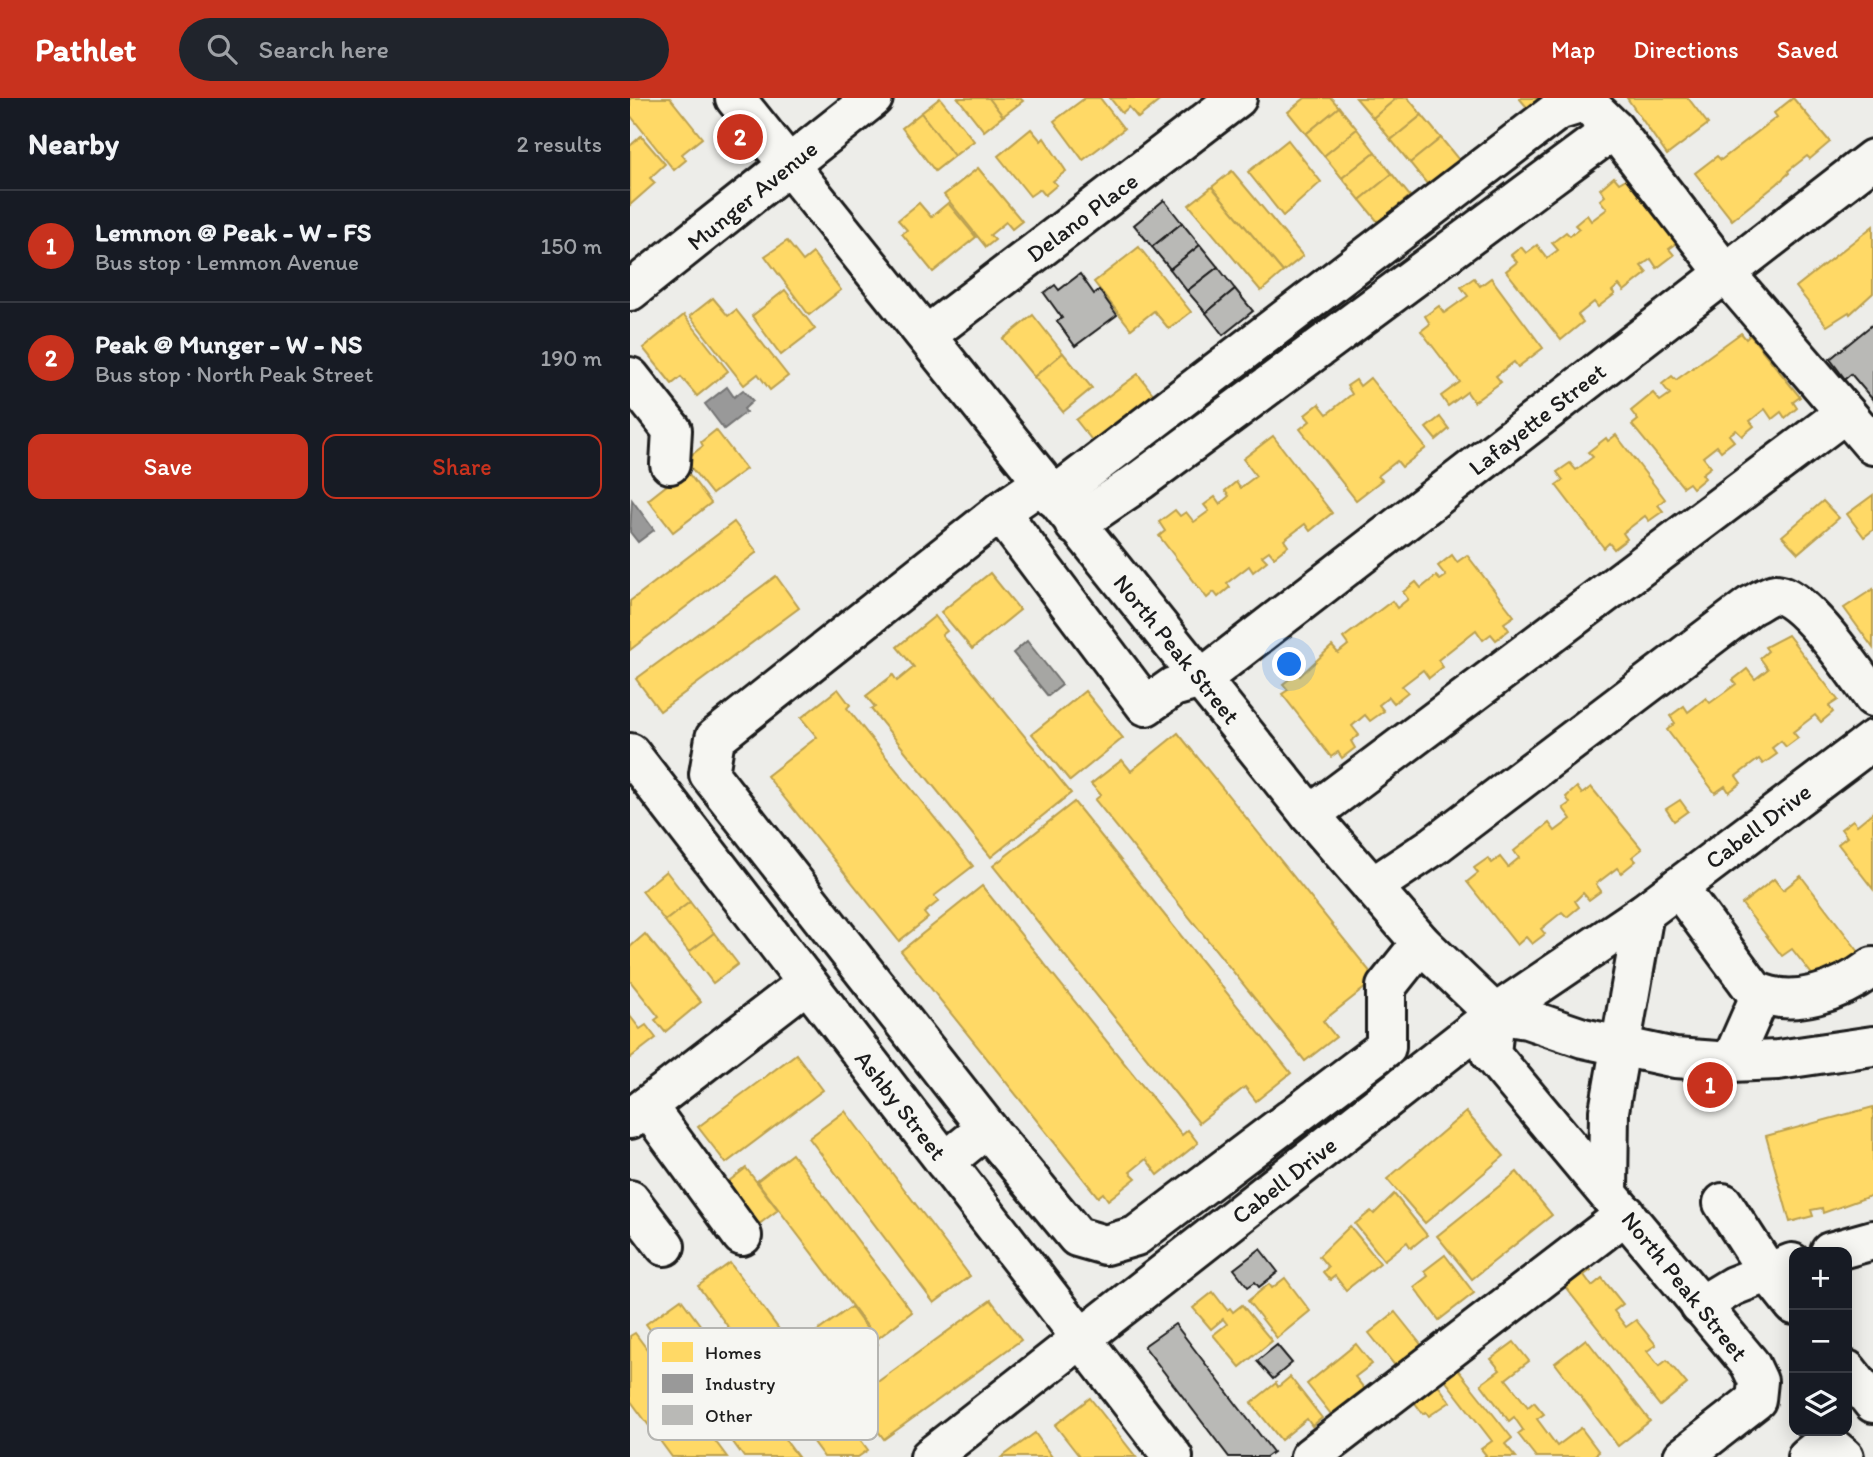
<!DOCTYPE html>
<meta charset="utf-8">
<style>
body{margin:0;font-family:Itim,sans-serif;background:#20242c;color:#f1f3f6}
.controls{position:absolute;right:21px;bottom:21px;display:grid;overflow:hidden;border-radius:14px;box-shadow:0 4px 18px #0003}
.controls button{width:63px;height:63px;display:grid;place-items:center;padding:0;border:0;border-bottom:2px solid #363941;background:#171b24;color:#f1f3f6;font:35px sans-serif}
.you{position:absolute;left:660px;top:567px;width:24px;height:24px;margin:-18px;border:5px solid #fff;border-radius:50%;background:#1a73e8;box-shadow:0 0 0 10px #1a73e833}
.badge{display:grid;place-items:center;width:46px;height:46px;border-radius:50%;background:#c8321e;color:#fff;font-size:23px;font-weight:700}
.pin{position:absolute;translate:-50% -50%;border:4px solid #fff;box-shadow:0 2px 7px #0006}
.list{margin:0;padding:0;list-style:none}
h2{display:flex;justify-content:space-between;align-items:center;height:91px;margin:0;padding:0 28px;font-size:30px}
h2 small{font-size:23px;font-weight:400;color:#9ea1a6}
.list li{display:grid;grid-template-columns:46px 1fr auto;gap:21px;align-items:center;box-sizing:border-box;height:112px;padding:0 28px;border-top:2px solid #363941}
.list b{display:block;font-size:26px;white-space:nowrap}
.list p{margin:0;font-size:23px;white-space:nowrap;color:#9ea1a6}
.list em{font-size:23px;font-style:normal;color:#9ea1a6}
.actions{display:flex;gap:14px;padding:21px 28px}
.actions a{flex:1;padding:16px 0;border:2px solid #c8321e;border-radius:14px;text-align:center;font-size:24px;color:#c8321e}
.actions .main{background:#c8321e;color:#fff}
.icon{flex:none;width:38px;height:38px;fill:none;stroke:currentColor;stroke-width:2;stroke-linecap:round;stroke-linejoin:round}
.map{position:relative;flex:none;width:1243px;height:1359px;overflow:hidden}
header{display:flex;align-items:center;gap:42px;box-sizing:border-box;height:98px;padding:0 35px;background:#c8321e;color:#fff}
header strong{font-size:33px}
nav{display:flex;gap:38px;margin-inline-start:auto;font-size:24px}
.search{width:490px;height:63px;background:#20242c;display:flex;align-items:center;gap:18px;box-sizing:border-box;padding:0 24px;border-radius:38px;color:#9ea1a6;font-size:26px}
main{display:flex}
aside{flex:1;background:#171b24}
.map>svg:first-child{display:block}
</style>
<header>
<strong>Pathlet</strong>
<div class="search"><svg class="icon" aria-label="search" viewBox="0 0 24 24"><circle cx="10" cy="10" r="6"/><path d="M15 15l6 6"/></svg>Search here</div>
<nav><a>Map</a><a>Directions</a><a>Saved</a></nav>
</header>
<main>
<aside>
<h2>Nearby<small>2 results</small></h2>
<ul class="list">
<li><span class="badge">1</span><div><b>Lemmon @ Peak - W - FS</b><p>Bus stop · Lemmon Avenue</p></div><em>150 m</em></li>
<li><span class="badge">2</span><div><b>Peak @ Munger - W - NS</b><p>Bus stop · North Peak Street</p></div><em>190 m</em></li>
</ul>
<div class="actions"><a class="main">Save</a><a>Share</a></div>
</aside>
<div class="map">
<svg width="1243" height="1359" viewBox="0 0 1243 1359">
<rect width="100%" height="100%" fill="#edede9"/>
<filter id="ink" filterUnits="userSpaceOnUse"><feTurbulence type="fractalNoise" baseFrequency=".0143" numOctaves="2"/><feDisplacementMap in="SourceGraphic" scale="14" xChannelSelector="R" yChannelSelector="G"/><feConvolveMatrix kernelMatrix="1 2 1 2 8 2 1 2 1" color-interpolation-filters="sRGB"/></filter>
<g filter="url(#ink)">
<polygon fill="#a6a6a3" stroke="#6f6f6d" stroke-width="2" points="397,543 432,587 418,598 383,555"/>
<g fill="#ffd966" stroke="#bba050" stroke-width="2">
<polygon points="0,0 40,0 72,40 52,56 56,62 44,72 0,17"/>
<polygon points="310,0 344,43 324,58 291,15"/>
<polygon points="328,0 359,0 373,18 354,33"/>
<polygon points="359,0 390,0 393,3 373,18"/>
<polygon points="455,0 470,0 494,31 453,62 424,23"/>
<polygon points="480,0 533,0 508,20 499,9 492,15"/>
<polygon points="675,0 701,0 709,9 676,36 658,14"/>
<polygon points="726,0 767,0 743,20"/>
<polygon points="767,0 778,0 792,17 761,42 743,20"/>
<polygon points="889,0 918,0 901,14"/>
<polygon points="997,0 1058,0 1078,26 1037,57"/>
<polygon points="1163,0 1200,44 1180,61 1177,58 1158,73 1159,75 1147,86 1102,122 1065,75 1087,58 1091,62 1147,19 1144,15"/>
<polygon points="709,9 727,31 694,58 676,36"/>
<polygon points="291,15 324,58 305,73 272,30"/>
<polygon points="792,17 811,40 780,65 761,42"/>
<polygon points="401,31 411,43 414,40 436,73 423,83 427,87 415,97 410,91 400,98 368,58"/>
<polygon points="727,31 745,54 712,80 694,58"/>
<polygon points="11,38 35,66 20,80 25,85 0,107 0,48"/>
<polygon points="811,40 829,62 798,87 780,65"/>
<polygon points="658,42 691,84 653,118 618,74"/>
<polygon points="745,54 762,76 730,102 712,80"/>
<polygon points="348,70 392,123 382,131 376,124 360,137 365,142 356,149 314,97"/>
<polygon points="602,73 673,158 653,174 582,89"/>
<polygon points="762,76 780,98 748,124 730,102"/>
<polygon points="984,79 989,85 996,81 1047,145 1039,151 1044,157 1027,170 1021,161 1011,168 1017,175 994,193 989,187 982,193 985,196 968,209 964,204 948,217 953,224 931,242 876,173 887,164 881,157 891,149 896,155 907,147 917,160 928,152 922,145 936,134 940,138 949,131 945,127 957,117 961,123 977,111 970,102 975,98 970,91"/>
<polygon points="582,89 653,174 631,193 559,107"/>
<polygon points="289,105 301,119 318,105 346,139 303,174 272,136 277,132 268,122"/>
<polygon points="1243,128 1243,195 1220,216 1219,214 1197,228 1166,189"/>
<polygon points="157,143 173,163 183,155 211,192 179,217 135,158"/>
<polygon points="509,149 561,214 539,231 524,213 501,231 464,184"/>
<polygon points="844,180 850,188 861,180 913,250 888,269 884,264 866,278 871,284 844,304 837,294 818,308 811,298 830,284 791,233 800,226 795,218 809,208 814,215 838,198 831,189"/>
<polygon points="155,192 185,231 151,257 122,218"/>
<polygon points="83,200 98,218 106,212 158,278 140,292 128,276 114,287 60,218"/>
<polygon points="54,217 98,273 67,298 51,279 42,286 13,250"/>
<polygon points="403,217 433,255 404,279 373,241"/>
<polygon points="1111,235 1116,241 1120,237 1170,299 1163,304 1167,310 1155,320 1151,314 1142,321 1135,311 1120,323 1124,328 1112,338 1106,332 1099,337 1104,343 1091,353 1087,348 1073,359 1081,369 1072,376 1075,380 1063,390 1059,385 1053,389 1002,327 1008,322 1001,313 1023,295 1030,303 1040,296 1032,286 1042,278 1046,282"/>
<polygon points="433,255 462,290 433,314 404,279"/>
<polygon points="508,276 530,305 469,351 446,322"/>
<polygon points="740,280 796,350 772,369 767,363 748,378 752,382 726,402 670,331 680,323 675,317 689,306 697,316 722,296 717,288 726,282 730,288"/>
<polygon points="810,319 819,331 806,342 796,330"/>
<polygon points="86,332 116,371 82,396 55,362 73,348 71,344"/>
<polygon points="986,337 1035,401 1028,407 1033,413 1019,423 1015,418 993,435 997,441 984,451 979,445 974,450 926,387 933,382 927,374 940,365 946,372 963,359 958,354 976,340 978,343"/>
<polygon points="643,338 702,415 680,433 675,426 654,442 658,448 644,459 639,453 632,458 637,463 623,474 619,468 597,485 600,489 588,499 584,494 577,500 529,438 535,433 529,424 545,412 550,418 556,414 564,424 579,413 574,407 585,399 590,406 599,398 595,393 606,384 610,390 626,378 613,361"/>
<polygon points="56,372 81,405 43,434 18,402"/>
<polygon points="1243,397 1243,432 1234,439 1217,416"/>
<polygon points="1193,403 1209,420 1168,455 1152,438"/>
<polygon points="104,424 127,454 0,552 0,503"/>
<polygon points="822,457 827,464 837,457 884,518 874,525 879,532 866,542 861,536 853,542 846,532 808,562 813,569 799,580 793,572 772,588 778,594 764,605 759,599 749,607 754,613 740,623 735,617 722,628 729,637 721,643 725,650 712,660 708,654 701,659 652,596 658,592 653,586 667,575 670,578 702,548 708,555 718,547 713,540 762,503 767,510 778,501 773,494 786,484 791,490 806,478 810,482 816,478 808,468"/>
<polygon points="360,475 390,512 342,551 311,514"/>
<polygon points="146,478 169,510 30,613 6,581"/>
<polygon points="1243,491 1243,550 1214,510"/>
<polygon points="305,518 317,533 312,537 441,695 361,759 241,611 245,609 236,598 263,577 267,583 284,569 267,549"/>
<polygon points="1158,537 1208,602 1199,608 1203,614 1191,624 1185,617 1163,634 1168,640 1156,649 1151,643 1142,650 1147,656 1133,666 1129,661 1106,678 1111,685 1099,694 1095,688 1085,695 1037,632 1045,625 1040,618 1054,608 1058,614 1076,600 1080,605 1106,586 1103,582 1117,571 1125,581 1138,571 1130,560 1138,553 1135,549"/>
<polygon points="208,591 220,607 217,610 343,768 304,798 309,803 294,815 298,820 269,843 137,678 187,639 171,620"/>
<polygon points="455,593 493,640 440,683 402,636"/>
<polygon points="548,635 746,881 693,923 706,939 675,963 465,702 471,697 461,686 492,662 501,673"/>
<polygon points="947,689 952,696 961,689 1012,751 1002,759 1006,763 991,775 987,770 966,786 971,793 959,802 953,795 945,803 949,809 937,819 932,814 911,831 915,836 902,846 896,839 887,847 837,784 848,775 844,770 858,760 862,765 870,759 878,769 889,760 884,753 919,725 925,733 941,721 933,710 940,705 936,699"/>
<polygon points="1050,702 1058,713 1044,723 1036,711"/>
<polygon points="444,704 661,975 626,1003 615,989 569,1025 363,768"/>
<polygon points="1243,714 1243,791 1208,746 1217,739 1211,731 1223,722 1227,727"/>
<polygon points="36,773 60,804 35,823 12,793"/>
<polygon points="1171,778 1232,858 1192,889 1162,851 1152,858 1112,806 1144,781 1153,792"/>
<polygon points="352,788 552,1037 558,1032 568,1045 528,1077 516,1061 500,1074 506,1080 478,1102 473,1095 468,1099 271,853"/>
<polygon points="60,804 84,835 59,854 35,823"/>
<polygon points="84,835 108,866 83,885 59,854"/>
<polygon points="15,836 71,904 35,934 25,922 29,919 0,883 0,849"/>
<polygon points="0,918 10,931 16,927 26,940 0,960"/>
<polygon points="166,956 193,992 96,1065 68,1029"/>
<polygon points="1243,1009 1243,1097 1193,1115 1192,1110 1181,1112 1183,1118 1160,1124 1136,1038"/>
<polygon points="215,1013 340,1178 304,1205 179,1040"/>
<polygon points="836,1014 874,1058 795,1125 757,1081"/>
<polygon points="162,1056 282,1214 247,1241 127,1083"/>
<polygon points="116,1070 148,1112 121,1132 90,1090"/>
<polygon points="887,1074 922,1117 842,1181 807,1138"/>
<polygon points="764,1096 797,1137 781,1150 777,1144 754,1162 725,1126 741,1113 744,1116"/>
<polygon points="720,1128 750,1165 716,1192 705,1178 700,1182 693,1174 698,1169 689,1158"/>
<polygon points="815,1157 844,1195 809,1222 784,1189 798,1178 794,1173"/>
<polygon points="100,1165 238,1352 228,1359 194,1359 68,1188"/>
<polygon points="956,1166 961,1172 954,1177 962,1188 972,1180 993,1206 984,1213 996,1229 1006,1222 1026,1247 1017,1253 1029,1268 1037,1262 1057,1286 1030,1308 932,1185"/>
<polygon points="655,1180 680,1213 647,1240 618,1203 639,1186 642,1190"/>
<polygon points="583,1194 597,1212 600,1210 603,1214 612,1207 642,1243 610,1269 583,1237 597,1226 593,1221 581,1231 563,1210"/>
<polygon points="51,1201 168,1359 114,1359 16,1226"/>
<polygon points="361,1202 391,1242 254,1341 224,1301"/>
<polygon points="221,1209 248,1246 206,1277 178,1240"/>
<polygon points="765,1214 793,1249 767,1270 739,1235"/>
<polygon points="5,1235 97,1359 42,1359 0,1302 0,1238"/>
<polygon points="956,1241 1020,1323 988,1348 925,1265"/>
<polygon points="884,1244 899,1263 876,1281 898,1309 904,1304 914,1316 907,1321 927,1348 951,1330 969,1354 962,1359 906,1359 888,1336 893,1332 884,1319 879,1323 851,1286 870,1272 861,1261"/>
<polygon points="726,1246 742,1266 725,1279 738,1295 705,1321 677,1286"/>
<polygon points="824,1267 882,1340 875,1346 886,1359 854,1359 856,1357 851,1351 862,1343 811,1277"/>
<polygon points="660,1279 692,1320 682,1328 677,1321 651,1342 621,1305 646,1285 648,1289"/>
<polygon points="803,1280 820,1304 799,1318 796,1314 793,1316 780,1298"/>
<polygon points="460,1300 506,1359 450,1359 425,1327"/>
<polygon points="405,1335 422,1359 372,1359"/>
</g>
<g fill="#999" stroke="#747474" stroke-width="2">
<polygon points="97,289 104,299 113,292 123,303 114,311 116,314 94,331 75,306"/>
<polygon points="2,402 24,432 8,444 0,434"/>
</g>
<g fill="#b9b9b6" stroke="#1c1c1c" stroke-width="2">
<polygon points="534,102 552,125 522,149 504,127"/>
<polygon points="552,125 570,147 540,171 522,149"/>
<polygon points="570,147 588,169 557,193 540,171"/>
<polygon points="588,169 605,191 576,215 557,193"/>
<polygon points="450,176 464,196 469,192 487,217 445,248 427,223 432,220 414,195 425,187 429,192"/>
<polygon points="605,191 623,213 593,237 576,215"/>
<polygon points="1243,226 1243,302 1221,276 1215,281 1200,261"/>
<polygon points="630,1151 648,1174 629,1189 625,1184 618,1189 604,1171"/>
<polygon points="545,1226 643,1354 636,1359 599,1359 514,1248"/>
<polygon points="647,1247 662,1265 643,1281 627,1263"/>
</g>
<g fill="none" stroke-linecap="round" stroke-linejoin="round">
<g stroke="#1c1c1c" stroke-width="44">
<g id="minor">
<polyline points="0,193 243,0"/>
<polyline points="297,237 607,0"/>
<polyline points="0,279 42,332 40,366"/>
<polyline points="423,399 927,13 956,4 984,31 1096,176 1243,347"/>
<polyline points="370,414 516,608 543,589 571,581 1243,61"/>
<polyline points="445,427 511,382 984,31"/>
<polyline points="0,655 543,1359"/>
<polyline points="680,717 1215,315"/>
<path d="M742 789 805 747 1120 508C1127 505 1137 497 1145 496 1172 495 1227 577 1243 599"/>
<path d="M1048 789 1124 892C1162 912 1211 893 1243 869"/>
<polyline points="865,916 861,956 1120,1266 1128,1283 1126,1302 1053,1359"/>
<polyline points="1101,964 1131,896"/>
<polyline points="17,1008 112,1138"/>
<polyline points="0,1021 177,885"/>
<polyline points="357,1030 447,1139 475,1147 506,1138 756,949 756,889 791,845"/>
<polyline points="315,1064 357,1030 79,676 85,640 370,414 412,385"/>
<polyline points="978,1094 979,1013 1014,815"/>
<polyline points="0,1102 35,1148"/>
<polyline points="1093,1105 1137,1173 1164,1207"/>
<polyline points="1200,1154 1243,1142"/>
<polyline points="1070,1208 1103,1188 1162,1165"/>
<polyline points="1217,1272 1243,1305"/>
<polyline points="300,1359 865,916 1014,815 1243,642"/>
<polyline points="680,1359 996,1116"/>
<polyline points="1177,1359 1187,1351 1203,1350 1214,1359"/>
</g>
</g>
<g stroke="#1c1c1c" stroke-width="44">
<polyline id="major" points="105,0 680,717 791,845 865,916 897,921 953,940 1045,960 1101,964 1148,962 1243,948"/>
</g>
<use href="#minor" stroke="#f6f6f2" stroke-width="38"/>
<use href="#major" stroke="#f6f6f2" stroke-width="38"/>
</g>
</g>
<g text-anchor="middle" dominant-baseline="central" stroke-width="7" stroke-linejoin="round" paint-order="stroke">
<g font-size="24" fill="#1c1c1c" stroke="#f6f6f2">
<text transform="translate(122 97) rotate(-39)">Munger Avenue</text>
<text transform="translate(452 119) rotate(-37)">Delano Place</text>
<text transform="translate(907 321) rotate(-38)">Lafayette Street</text>
<text transform="translate(547 551) rotate(51)">North Peak Street</text>
<text transform="translate(1128 728) rotate(-37)">Cabell Drive</text>
<text transform="translate(271 1007) rotate(52)">Ashby Street</text>
<text transform="translate(654 1082) rotate(-38)">Cabell Drive</text>
<text transform="translate(1055 1188) rotate(51)">North Peak Street</text>
</g>
</g>
<rect x="18" y="1230" width="230" height="112" rx="10" fill="#f6f6f2" stroke="#b5b5b2" stroke-width="2"/>
<rect x="32" y="1244" width="31" height="20" fill="#ffd966"/>
<rect x="32" y="1276" width="31" height="19" fill="#999"/>
<rect x="32" y="1307" width="31" height="20" fill="#b9b9b6"/>
<g font-size="19" fill="#1c1c1c">
<text x="75" y="1261">Homes</text>
<text x="75" y="1292">Industry</text>
<text x="75" y="1324">Other</text>
</g>
</svg>
<div class="controls">
<button>+</button>
<button>−</button>
<button><svg class="icon" aria-label="layers" viewBox="0 0 24 24"><path d="M12 4l9 5-9 5-9-5zM3 14l9 5 9-5"/></svg></button>
</div>
<div class="you"></div>
<div class="pin badge" style="left:1080px;top:987px">1</div>
<div class="pin badge" style="left:110px;top:39px">2</div>
</div>
</main>
